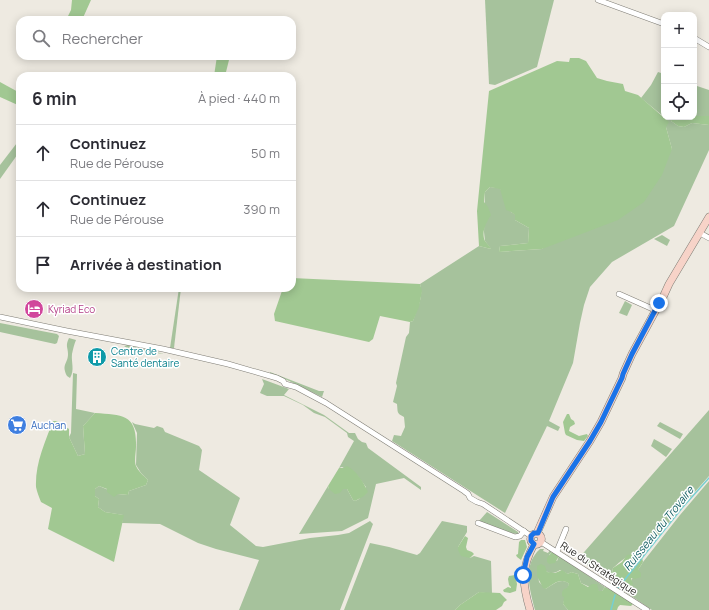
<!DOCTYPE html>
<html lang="fr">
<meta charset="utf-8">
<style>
body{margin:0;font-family:Manrope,sans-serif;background:#f7f7f7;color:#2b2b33}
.controls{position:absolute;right:12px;top:12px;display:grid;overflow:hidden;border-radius:8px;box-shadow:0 2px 10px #0003}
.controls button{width:36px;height:36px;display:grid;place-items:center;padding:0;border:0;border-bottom:1px solid #e1e1e2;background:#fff;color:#2b2b33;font:20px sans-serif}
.stop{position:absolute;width:12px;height:12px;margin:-9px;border:3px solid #1a73e8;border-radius:50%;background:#fff}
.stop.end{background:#1a73e8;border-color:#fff;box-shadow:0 1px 4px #0008}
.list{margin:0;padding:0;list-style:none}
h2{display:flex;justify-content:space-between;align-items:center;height:52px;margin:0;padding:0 16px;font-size:17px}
h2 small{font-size:13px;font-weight:400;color:#7c7c81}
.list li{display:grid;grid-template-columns:26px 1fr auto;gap:12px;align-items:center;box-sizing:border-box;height:56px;padding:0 16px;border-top:1px solid #e1e1e2}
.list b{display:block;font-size:15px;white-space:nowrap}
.list p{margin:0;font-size:13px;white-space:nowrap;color:#7c7c81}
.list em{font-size:13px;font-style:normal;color:#7c7c81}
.icon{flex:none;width:22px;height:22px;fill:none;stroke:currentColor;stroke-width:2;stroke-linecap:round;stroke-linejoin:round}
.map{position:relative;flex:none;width:709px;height:610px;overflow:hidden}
.search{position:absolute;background:#fff;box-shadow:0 2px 10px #0003;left:16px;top:16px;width:280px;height:44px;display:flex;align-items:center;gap:10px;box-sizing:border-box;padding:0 14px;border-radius:12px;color:#7c7c81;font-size:15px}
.panel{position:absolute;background:#fff;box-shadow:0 2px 10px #0003;left:16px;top:72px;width:280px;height:220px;border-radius:12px}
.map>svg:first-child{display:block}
</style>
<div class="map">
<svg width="709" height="610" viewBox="0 0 709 610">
<rect width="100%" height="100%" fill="#eeeae1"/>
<g fill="#a6c29c">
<polygon points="485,0 554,0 537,67 495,85 489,84"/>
<path d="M658 72 664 74V117H672L671 121 678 126 684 127 692 123 709 125V150L674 226 612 262 590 287 584 305 580 323 573 363 549 421 560 427 558 431 547 426 548 424 505 513 392 441 394 435 401 436 405 427 404 417C396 413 398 412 397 404L393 402 397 386 396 383 406 337 409 333 410 322 413 321C417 308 424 297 420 284L479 246 491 249 485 241 484 232 485 192 490 187 500 188 511 212 516 215 515 220 529 228 528 243 500 246 499 252 542 249 672 149 663 116 641 98 651 85Z"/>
<polygon points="694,85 709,90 709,116 694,116"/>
<polygon points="20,139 20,151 0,179 0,165"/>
<polygon points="662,235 670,240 667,246 654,239"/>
<polygon points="179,288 181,288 174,348 170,348"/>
<polygon points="625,301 632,305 627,316 619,313"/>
<polygon points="0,323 57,334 59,336 57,343 55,344 0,332"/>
<path d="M69 338 76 340C74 345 73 349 72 354 71 362 75 370 70 378L67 376C61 364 68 364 68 354 68 347 65 346 69 338Z"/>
<polygon points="128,345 164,354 140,351 134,353 124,346"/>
<polygon points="270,372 319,391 324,391 322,397 287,380 270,373"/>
<polygon points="73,373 77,374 76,409 95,413 83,426 85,454 78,456 69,437 71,433"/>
<polygon points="262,379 289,389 284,395 324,415 349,433 355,433 358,439 362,442 366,443 368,448 421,487 421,490 404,478 376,484 368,518 342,531 299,534 328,486 329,489 347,489 353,500 355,501 359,499 366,487 357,475 342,467 339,468 354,441 348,437 347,433 325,417 314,413 303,405 284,396 267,396 260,393 264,384"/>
<path d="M709 410V476L677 512 642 557 639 553C628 554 621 561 613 568 611 576 613 579 620 584L619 586 578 559Z"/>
<polygon points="132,422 135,424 154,428 157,426 163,428 165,432 199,446 202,450 199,470 240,498 230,525 256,546 263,547 310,538 338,535 349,533 370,521 373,524 340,610 239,610 259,560 216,549 198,543 160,524 122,523 123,515 105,512 98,507 99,499 95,496 95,489 99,486 118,494 128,495 129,491 146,485 148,480 141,473 136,465 137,433"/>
<polygon points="660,422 683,434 680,439 657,426"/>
<polygon points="654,439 672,449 666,457 651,446"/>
<path d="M709 481V610H652L621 589 623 586 630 587C632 574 637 573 643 562L680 515Z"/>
<polygon points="487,512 518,532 518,534 510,533 479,521"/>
<polygon points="442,521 467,526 467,532 458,547 470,558 474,556 491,561 492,594 479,592 460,605 455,610 344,610 370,543 389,547 417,555 420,553"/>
<path d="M540 549H544L543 551 548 553 550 550 552 552 549 555 557 561 559 556 605 587 602 591H599L581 583 578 574 571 572 568 574 560 570C555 573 550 575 545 570L538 573 539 582 546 589C553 584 562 577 569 584L563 604 568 610H535C530 590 522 565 540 549Z"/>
</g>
<g fill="#a1c892">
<polygon points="72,0 91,0 82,20 66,20 71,10"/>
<polygon points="217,56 230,56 225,76 214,76"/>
<path d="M570 58H579L586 61 597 78 607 81 623 84 625 91 638 95 669 122 666 127 672 149 662 175 644 202 618 220 542 249 499 252 500 246 528 243 529 228 515 220V215L511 212 506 210 500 189 490 187 485 192 484 202 488 207 491 215C486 223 481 232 485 241 487 244 490 246 491 249L479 246 477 211 489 91 557 61 569 62Z"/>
<polygon points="0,82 20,93 20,106 0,97"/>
<polygon points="694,116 709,116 709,125 692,123 684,127 678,126 671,121 672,117"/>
<polygon points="292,278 420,284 422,291 419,307 413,321 410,322 380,316 373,339 369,342 275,321 274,314 283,288 292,288"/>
<path d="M95 413C123 415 137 414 136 447 136 452 134 461 136 466 138 471 144 476 148 480L146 485 129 491 128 495 118 494 114 497 107 492V489L99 486 95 489V496L99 499 98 507 105 512 124 515 114 562 48 529 52 508 41 502C39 497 37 492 36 487 35 464 45 442 53 421H57L69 429V437L78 456 85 454 83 426Z"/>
<polygon points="567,414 569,414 571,419 574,421 575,424 570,427 569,431 579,436 587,434 588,436 584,441 577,440 566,435 565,433 563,422"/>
<path d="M347 466C356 470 364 483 368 492L364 496 355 501 353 500 347 489H343L340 493 335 494 329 489 328 486 339 468H343Z"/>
<polygon points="465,536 468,538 466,547 467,550 472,552 474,554 470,558 461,556 458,550 458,547"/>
<polygon points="521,540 525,540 527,547 521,560 517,557 516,555 518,554 519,542"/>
<polygon points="552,552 559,556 555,563 549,564 547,562 547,558"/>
<path d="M639 553 642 557 643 562 638 570 641 573V577L635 579 631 578 633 584 630 587C619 585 610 580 613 568L622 562 627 555Z"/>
<path d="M541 564 545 566 547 572 555 573 562 570 568 574 571 572 578 574 581 583 588 587 592 584H597L599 591H602L605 587 618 593 633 604 631 606 620 605 618 607 617 610H568L563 604 564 597 562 596V592L564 589 567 588 569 584C561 577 553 584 546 589L543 588 537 576V566Z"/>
<polygon points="515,575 517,584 516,591 510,593 504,592 503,590 508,587 511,588 511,587 509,585 508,579 509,576"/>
<polygon points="479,592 500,593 507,600 504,602 502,606 496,610 455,610 460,605"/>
</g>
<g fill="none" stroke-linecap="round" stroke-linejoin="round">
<g stroke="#76cfd2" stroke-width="1.5">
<polyline points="618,588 682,508 709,478"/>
<polyline points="611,610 615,595"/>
</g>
<g stroke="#7f7d75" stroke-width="6">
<g id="street">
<polyline points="598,0 664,24"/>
<polyline points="694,38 709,47"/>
<polyline points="700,233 709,238"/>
<polyline points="619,294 655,310"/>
<polyline points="0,317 67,331 163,349 228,364 277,378 283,381 285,384 296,387 326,403 464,491 468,494 470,498 477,502 483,504 531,536"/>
<polyline points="478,523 515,537 520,536 524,531"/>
<polyline points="541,542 647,610"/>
<polyline points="557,551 566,529"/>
</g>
</g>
<g stroke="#7f7d75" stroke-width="8">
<g id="secondary">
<polyline points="537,533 553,497 590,441 601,422 622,378 623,374 632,354 664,295 669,284 709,217"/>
<circle cx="536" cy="539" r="5.5"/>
<path d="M530 610C522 583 521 569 534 544"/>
</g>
</g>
<use href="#street" stroke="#fff" stroke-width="5"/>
<use href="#secondary" stroke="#f7d3c8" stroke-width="7"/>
</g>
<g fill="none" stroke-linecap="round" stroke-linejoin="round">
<polyline stroke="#1a73e8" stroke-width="5" points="523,575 527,557 534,544 531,541 531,536 534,533 538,533 553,497 590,441 601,422 622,378 623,374 632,354 659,303"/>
</g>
<defs>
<g id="hotel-disc" transform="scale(1)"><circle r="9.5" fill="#d1479c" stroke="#fff"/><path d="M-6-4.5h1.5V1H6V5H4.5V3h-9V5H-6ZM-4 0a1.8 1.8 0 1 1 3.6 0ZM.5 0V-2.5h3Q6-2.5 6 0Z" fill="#fff"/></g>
<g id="building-disc" transform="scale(1)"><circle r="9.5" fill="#0f9aa8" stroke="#fff"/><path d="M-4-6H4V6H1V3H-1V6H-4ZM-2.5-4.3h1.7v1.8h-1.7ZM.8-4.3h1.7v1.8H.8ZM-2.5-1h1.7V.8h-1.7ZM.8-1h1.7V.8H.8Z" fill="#fff"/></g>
<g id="supermarket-disc" transform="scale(1)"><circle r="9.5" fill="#3f7fe0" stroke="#fff"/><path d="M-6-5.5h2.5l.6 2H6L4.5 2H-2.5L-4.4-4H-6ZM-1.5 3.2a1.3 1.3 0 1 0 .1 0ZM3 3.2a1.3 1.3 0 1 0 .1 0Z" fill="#fff"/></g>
</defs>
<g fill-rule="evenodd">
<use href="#hotel-disc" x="34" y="309"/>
<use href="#building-disc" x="97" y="357"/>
<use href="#supermarket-disc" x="17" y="425"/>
</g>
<g text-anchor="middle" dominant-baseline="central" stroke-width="3" stroke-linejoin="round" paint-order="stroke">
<g font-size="10" fill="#b23c85" stroke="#fff" text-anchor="start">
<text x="48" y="309">Kyriad Eco</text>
</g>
<g font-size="10" fill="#0d838f" stroke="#fff" text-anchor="start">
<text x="111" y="351">Centre de<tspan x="111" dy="12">Santé dentaire</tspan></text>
</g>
<g font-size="10" fill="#366cbe" stroke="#fff" text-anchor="start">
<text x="31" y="425">Auchan</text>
</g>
<g font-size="10" fill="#262521" stroke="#fff">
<text transform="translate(599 568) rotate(33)">Rue du Stratégique</text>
</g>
<g font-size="11" font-style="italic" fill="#166164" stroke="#fff">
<text transform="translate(658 528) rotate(-51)">Ruisseau du Trovaire</text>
</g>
</g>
</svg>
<div class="controls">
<button>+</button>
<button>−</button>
<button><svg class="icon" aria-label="locate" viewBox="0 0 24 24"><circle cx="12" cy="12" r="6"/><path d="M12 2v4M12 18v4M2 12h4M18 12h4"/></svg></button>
</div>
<div class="stop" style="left:523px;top:575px"></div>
<div class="stop end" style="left:659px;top:303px"></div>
<div class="search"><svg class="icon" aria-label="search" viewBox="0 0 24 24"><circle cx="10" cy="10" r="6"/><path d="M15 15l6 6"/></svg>Rechercher</div>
<section class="panel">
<h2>6 min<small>À pied · 440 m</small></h2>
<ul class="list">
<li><svg class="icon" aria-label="ahead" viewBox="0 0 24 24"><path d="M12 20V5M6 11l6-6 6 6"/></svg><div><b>Continuez</b><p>Rue de Pérouse</p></div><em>50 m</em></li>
<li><svg class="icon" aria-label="ahead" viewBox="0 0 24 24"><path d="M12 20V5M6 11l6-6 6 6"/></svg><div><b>Continuez</b><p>Rue de Pérouse</p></div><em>390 m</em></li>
<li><svg class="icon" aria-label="arrive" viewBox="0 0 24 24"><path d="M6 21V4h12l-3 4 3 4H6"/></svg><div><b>Arrivée à destination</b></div></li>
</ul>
</section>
</div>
